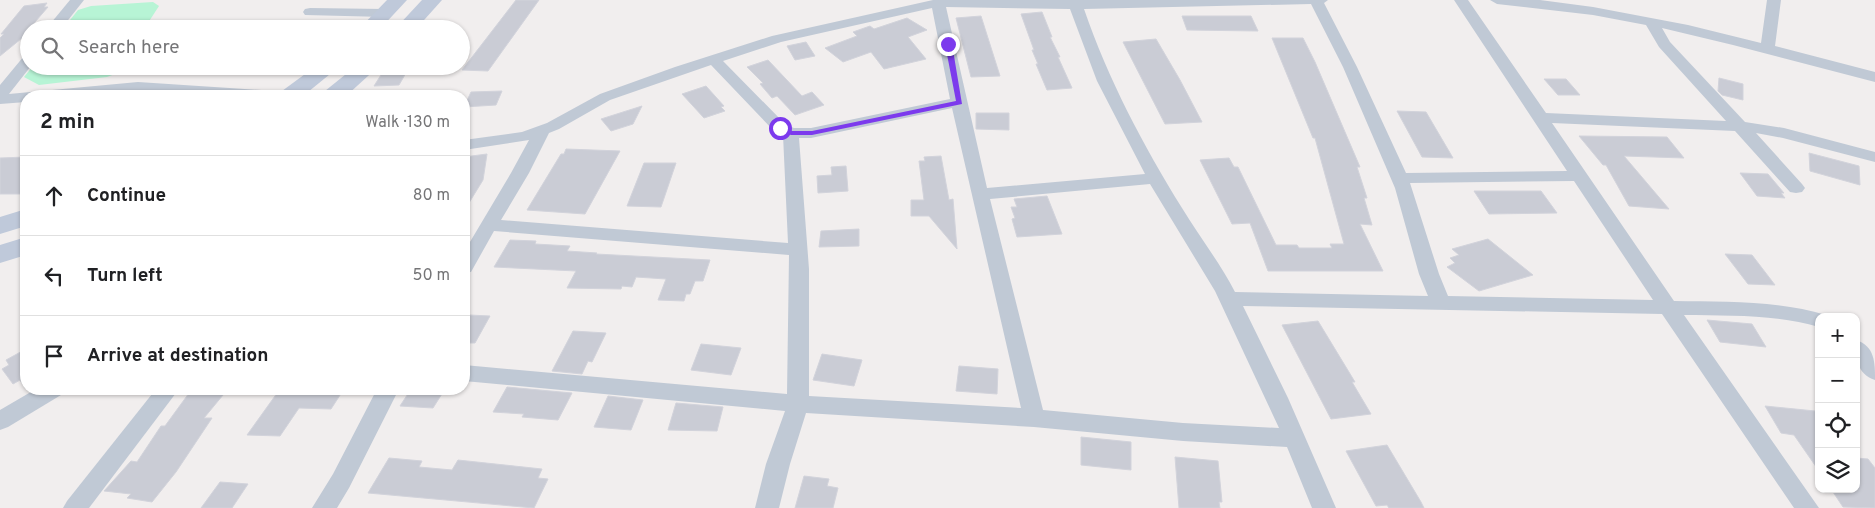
<!DOCTYPE html>
<meta charset="utf-8">
<style>
body{margin:0;font-family:Overpass,sans-serif;background:#f6f6f6;color:#202124}
.controls{position:absolute;right:15px;bottom:15px;display:grid;overflow:hidden;border-radius:10px;box-shadow:0 1px 4px #0004}
.controls button{width:45px;height:45px;display:grid;place-items:center;padding:0;border:0;border-bottom:1px solid #e0e0e0;background:#fff;color:#202124;font:25px sans-serif}
.stop{position:absolute;width:15px;height:15px;margin:-11px;border:4px solid #7c3aed;border-radius:50%;background:#fff}
.stop.end{background:#7c3aed;border-color:#fff;box-shadow:0 1px 5px #0008}
.list{margin:0;padding:0;list-style:none}
h2{display:flex;justify-content:space-between;align-items:center;height:65px;margin:0;padding:0 20px;font-size:21px}
h2 small{font-size:16px;font-weight:400;color:#757577}
.list li{display:grid;grid-template-columns:32px 1fr auto;gap:15px;align-items:center;box-sizing:border-box;height:80px;padding:0 20px;border-top:1px solid #e0e0e0}
.list b{display:block;font-size:19px;white-space:nowrap}
.list em{font-size:16px;font-style:normal;color:#757577}
.icon{flex:none;width:28px;height:28px;fill:none;stroke:currentColor;stroke-width:2;stroke-linecap:round;stroke-linejoin:round}
.map{position:relative;flex:none;width:1875px;height:508px;overflow:hidden}
.search{position:absolute;background:#fff;box-shadow:0 1px 4px #0004;left:20px;top:20px;width:450px;height:55px;display:flex;align-items:center;gap:12px;box-sizing:border-box;padding:0 18px;border-radius:28px;color:#757577;font-size:19px}
.panel{position:absolute;background:#fff;box-shadow:0 1px 4px #0004;left:20px;top:90px;width:450px;height:305px;border-radius:20px}
.map>svg:first-child{display:block}
</style>
<div class="map">
<svg width="1875" height="508" viewBox="0 0 1875 508">
<rect width="100%" height="100%" fill="#f1eeee"/>
<g fill="#b7f4d5">
<polygon points="153,2 159,6 144,29 63,29 78,10 91,6"/>
<polygon points="33,66 120,66 115,74 107,77 39,85 24,77"/>
</g>
<g fill="#caccd5" stroke="#d2d3db">
<polygon points="516,0 539,0 488,71 462,70"/>
<polygon points="47,3 44,7 48,7 29,29 27,34 0,56 0,38 4,34 1,34 24,6"/>
<polygon points="1042,12 1052,37 1050,37 1060,57 1058,57 1072,88 1047,90 1036,64 1038,64 1032,50 1034,50 1021,14"/>
<polygon points="981,16 1000,76 971,77 956,18"/>
<polygon points="1182,16 1251,16 1258,31 1187,30"/>
<polygon points="907,18 927,30 908,37 926,59 884,69 871,52 843,62 825,48 857,36 853,32 870,26 874,29"/>
<polygon points="1272,38 1303,38 1315,62 1360,167 1357,167 1367,198 1364,198 1372,225 1360,224 1383,271 1268,271 1250,223 1232,224 1200,160 1229,158 1234,167 1238,167 1276,245 1297,245 1299,248 1332,248 1330,244 1344,244 1315,138 1313,138"/>
<polygon points="1156,39 1180,80 1202,122 1165,124 1123,42"/>
<polygon points="806,42 815,56 795,60 787,46"/>
<polygon points="768,60 802,96 812,92 824,105 795,115 777,96 772,98 760,84 763,83 747,67"/>
<polygon points="410,66 399,85 374,86 386,67"/>
<polygon points="1719,78 1743,84 1743,100 1722,95 1718,91"/>
<polygon points="1544,79 1566,79 1580,95 1558,95"/>
<polygon points="706,86 724,106 721,107 725,111 704,118 682,94"/>
<polygon points="502,91 496,105 464,107 471,92"/>
<polygon points="642,106 633,124 611,131 601,119"/>
<polygon points="1397,111 1426,112 1453,158 1422,157"/>
<polygon points="976,113 1009,113 1009,130 976,129"/>
<polygon points="1579,136 1667,137 1684,158 1624,156 1669,209 1629,206 1606,165 1603,165"/>
<polygon points="566,149 620,151 585,214 527,210 561,154 564,154"/>
<polygon points="1809,153 1859,166 1860,185 1810,171"/>
<polygon points="487,154 483,180 464,211 464,157"/>
<polygon points="941,156 949,200 953,199 957,249 929,216 911,216 911,200 924,200 919,161 925,161 924,157"/>
<polygon points="26,157 26,194 0,194 0,158"/>
<polygon points="644,163 676,163 661,207 627,206"/>
<polygon points="846,166 848,191 818,193 817,176 832,175 831,167"/>
<polygon points="1740,173 1768,174 1784,193 1781,193 1785,198 1757,196"/>
<polygon points="1474,191 1541,191 1557,213 1489,214"/>
<polygon points="1047,196 1062,234 1017,237 1012,219 1015,218 1011,207 1017,207 1014,199"/>
<polygon points="859,229 859,246 819,247 821,231"/>
<polygon points="1488,239 1533,275 1479,291 1447,267 1455,263 1450,258 1459,255 1452,249"/>
<polygon points="510,240 536,241 535,244 570,246 567,251 597,253 596,254 710,260 703,281 695,281 690,294 686,294 684,301 658,300 666,279 636,277 632,287 622,286 621,289 567,288 576,271 494,267"/>
<polygon points="1725,254 1752,255 1775,285 1748,284"/>
<polygon points="469,315 490,316 475,343 464,343 464,324"/>
<polygon points="1707,320 1752,324 1766,347 1720,342"/>
<polygon points="1318,321 1355,382 1352,382 1371,414 1331,419 1282,325"/>
<polygon points="573,331 606,333 592,362 588,361 582,374 552,371"/>
<polygon points="701,344 741,348 731,375 691,370"/>
<polygon points="26,349 26,389 20,380 13,384 2,369 9,365 6,360"/>
<polygon points="822,354 862,360 854,386 813,380"/>
<polygon points="959,366 998,369 997,394 956,391"/>
<polygon points="507,387 572,393 558,420 522,417 524,414 493,412"/>
<polygon points="192,389 228,389 204,418 212,418 176,472 152,502 127,498 131,494 104,491 131,461 137,462 161,426 165,426"/>
<polygon points="280,389 344,389 331,409 299,408 280,436 247,435"/>
<polygon points="411,389 445,389 433,408 400,406"/>
<polygon points="608,396 643,400 631,430 594,427"/>
<polygon points="676,403 723,407 717,431 668,430"/>
<polygon points="1765,406 1815,411 1819,417 1819,471 1794,435 1781,433"/>
<polygon points="1081,437 1131,442 1131,470 1081,465"/>
<polygon points="1387,445 1421,502 1424,508 1389,508 1387,505 1376,506 1346,451"/>
<polygon points="1175,457 1218,461 1222,502 1219,502 1220,508 1179,508"/>
<polygon points="389,458 422,461 419,467 452,470 458,460 542,469 538,478 548,479 534,508 368,493"/>
<polygon points="1856,458 1868,459 1875,468 1875,508 1843,507 1831,489 1856,489"/>
<polygon points="804,476 829,479 827,486 838,488 833,508 795,508"/>
<polygon points="220,482 248,484 232,508 201,508"/>
</g>
<g fill="none" stroke-linecap="round" stroke-linejoin="round">
<g fill="#c0c9d5" fill-rule="evenodd">
<polygon points="70,0 84,0 61,29 46,29"/>
<path d="M933 0H1328L1324 3 1357 67 1406 173 1567 171 1454 0H1468L1546 113 1726 121 1659 47 1646 25 1593 15 1497 4 1490 0H1540L1593 7 1688 25 1761 43 1767 0H1781L1775 46 1875 72V82L1733 45 1662 28 1670 42 1745 122 1784 128 1875 152V162L1783 138 1756 133 1802 184 1805 188 1802 192 1796 193 1790 192 1735 131 1552 123 1674 301C1725 302 1777 300 1826 315L1827 317H1819V327C1775 314 1729 316 1684 315L1819 508H1794L1662 314 1243 306 1288 398 1336 508H1312L1287 447 1183 441 1034 427 806 413 790 464 779 508H755L766 464 785 411 464 381V365L787 394 789 255 494 231 471 272 464 273V252L511 173 529 140 464 150V140L522 132 547 123 600 94 675 67 772 36ZM1311 4 1343 67 1395 188 1419 274 1428 296 1235 292C1220 263 1199 236 1182 208 1143 145 1108 79 1084 9ZM946 7 1070 9 1097 81 1145 174 987 188ZM932 8 950 99 811 128H794L786 125 723 61 781 42ZM711 65 774 131 783 135 788 243 501 220 529 173 549 133 559 129 610 100ZM952 108 1021 408 809 396V269L799 138H811ZM1574 181 1653 300 1448 296 1439 274 1410 183ZM1150 184 1215 291 1279 428 1183 423 1043 410 990 199Z"/>
<polygon points="310,8 385,9 392,13 385,17 305,15 303,12 305,9"/>
<polygon points="29,55 29,66 31,66 9,94 138,82 277,91 282,93 285,96 209,96 138,92 85,96 26,96 26,102 0,104 0,85 24,56"/>
<path d="M1856 340C1875 346 1875 363 1875 380 1856 374 1856 357 1856 340Z"/>
<polygon points="36,389 64,389 61,395 8,427 0,430 0,410"/>
<polygon points="156,389 179,389 89,508 63,508 67,501"/>
<polygon points="377,389 399,389 349,488 337,508 312,508 333,474"/>
</g>
<g fill="#bfc9da" fill-rule="evenodd">
<polygon points="387,0 407,0 380,29 359,29"/>
<polygon points="422,0 442,0 416,29 395,29"/>
<polygon points="316,66 340,66 303,96 279,96 282,91"/>
<polygon points="356,66 379,66 346,96 322,96 325,91"/>
<polygon points="26,209 26,226 0,234 0,217"/>
<polygon points="26,237 26,255 0,263 0,245"/>
</g>
</g>
<polygon fill="#7c3aed" points="948,42 952,44 962,104 812,135 791,135 776,128 780,126 792,131 812,131 956,101 945,44"/>
</svg>
<div class="controls">
<button>+</button>
<button>−</button>
<button><svg class="icon" aria-label="locate" viewBox="0 0 24 24"><circle cx="12" cy="12" r="6"/><path d="M12 2v4M12 18v4M2 12h4M18 12h4"/></svg></button>
<button><svg class="icon" aria-label="layers" viewBox="0 0 24 24"><path d="M12 4l9 5-9 5-9-5zM3 14l9 5 9-5"/></svg></button>
</div>
<div class="stop" style="left:780px;top:128px"></div>
<div class="stop end" style="left:948px;top:44px"></div>
<div class="search"><svg class="icon" aria-label="search" viewBox="0 0 24 24"><circle cx="10" cy="10" r="6"/><path d="M15 15l6 6"/></svg>Search here</div>
<section class="panel">
<h2>2 min<small>Walk · 130 m</small></h2>
<ul class="list">
<li><svg class="icon" aria-label="ahead" viewBox="0 0 24 24"><path d="M12 20V5M6 11l6-6 6 6"/></svg><div><b>Continue</b></div><em>80 m</em></li>
<li><svg class="icon" aria-label="left" viewBox="0 0 24 24"><path d="M17 20v-9H6M10 6l-5 5 5 5"/></svg><div><b>Turn left</b></div><em>50 m</em></li>
<li><svg class="icon" aria-label="arrive" viewBox="0 0 24 24"><path d="M6 21V4h12l-3 4 3 4H6"/></svg><div><b>Arrive at destination</b></div></li>
</ul>
</section>
</div>
